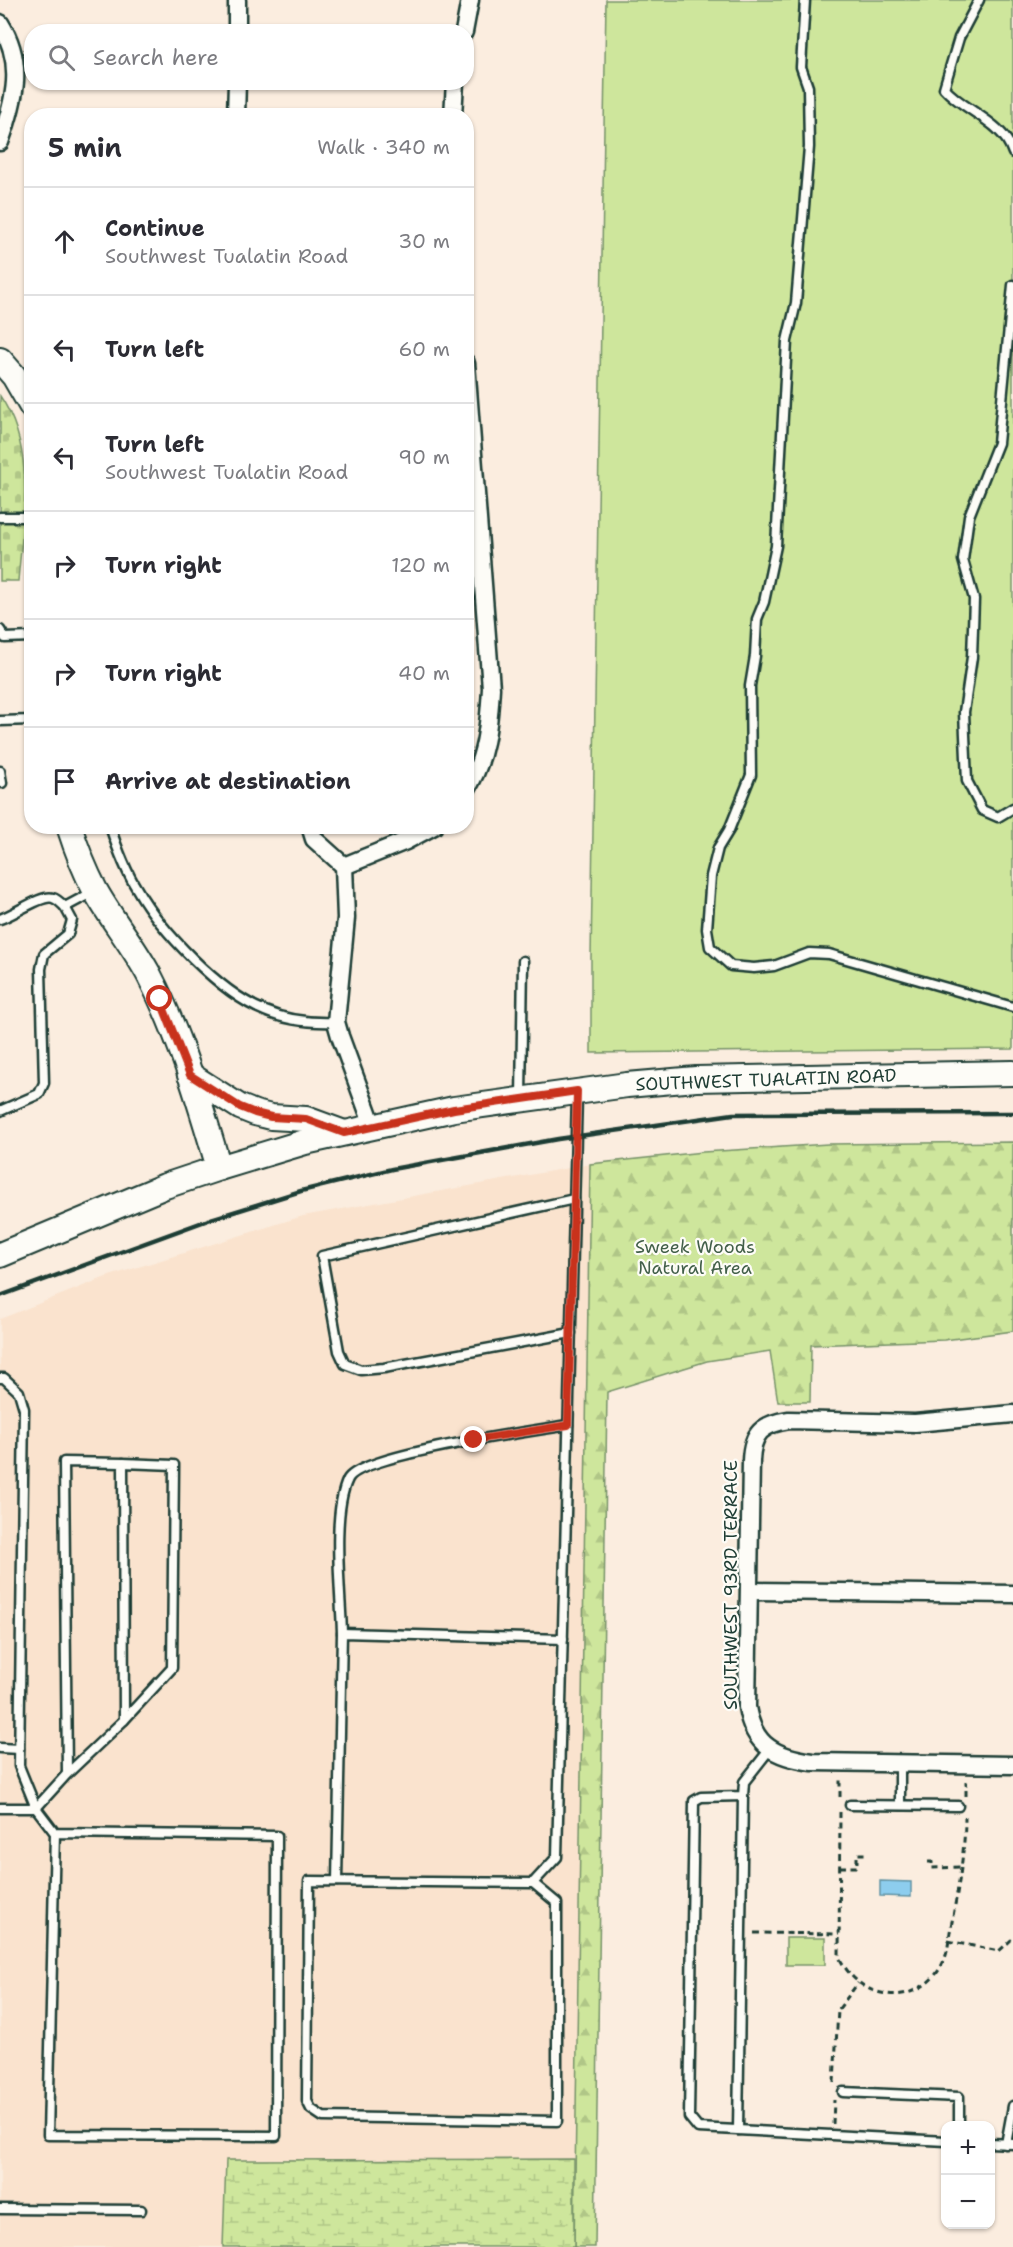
<!DOCTYPE html>
<meta charset="utf-8">
<style>
body{margin:0;font-family:"Shantell Sans",sans-serif;background:#f2f2f3;color:#2b2b33}
.controls{position:absolute;right:18px;bottom:18px;display:grid;overflow:hidden;border-radius:12px;box-shadow:0 2px 4px #0004}
.controls button{width:54px;height:54px;display:grid;place-items:center;padding:0;border:0;border-bottom:2px solid #e1e1e2;background:#fff;color:#2b2b33;font:30px sans-serif}
.stop{position:absolute;width:18px;height:18px;margin:-14px;border:4px solid #c8321e;border-radius:50%;background:#fff}
.stop.end{background:#c8321e;border-color:#fff;box-shadow:0 2px 6px #0008}
.list{margin:0;padding:0;list-style:none}
h2{display:flex;justify-content:space-between;align-items:center;height:78px;margin:0;padding:0 24px;font-size:26px}
h2 small{font-size:20px;font-weight:400;color:#7c7c81}
.list li{display:grid;grid-template-columns:39px 1fr auto;gap:18px;align-items:center;box-sizing:border-box;height:108px;padding:0 24px;border-top:2px solid #e1e1e2}
.list b{display:block;font-size:22px;white-space:nowrap}
.list p{margin:0;font-size:20px;white-space:nowrap;color:#7c7c81}
.list em{font-size:20px;font-style:normal;color:#7c7c81}
.icon{flex:none;width:33px;height:33px;fill:none;stroke:currentColor;stroke-width:2;stroke-linecap:round;stroke-linejoin:round}
.map{position:relative;flex:none;width:1013px;height:2247px;overflow:hidden}
.search{position:absolute;background:#fff;box-shadow:0 2px 4px #0004;left:24px;top:24px;width:450px;height:66px;display:flex;align-items:center;gap:15px;box-sizing:border-box;padding:0 21px;border-radius:24px;color:#7c7c81;font-size:22px}
.panel{position:absolute;background:#fff;box-shadow:0 2px 4px #0004;left:24px;top:108px;width:450px;height:726px;border-radius:24px}
.map>svg:first-child{display:block}
</style>
<div class="map">
<svg width="1013" height="2247" viewBox="0 0 1013 2247">
<defs>
<pattern id="forest-firs" width="22" height="20" patternUnits="userSpaceOnUse" patternTransform="scale(1.5)"><rect width="22" height="20" fill="#cee69c"/><path d="M5 1l3.5 6h-7zM16 11l3.5 6h-7z" fill="#b0c687"/></pattern>
<pattern id="wetland-marsh" width="20" height="14" patternUnits="userSpaceOnUse" patternTransform="scale(1.5)"><rect width="20" height="14" fill="#cee69c"/><path d="M1 5h8M5 5V1M11 12h8M15 12V8" fill="none" stroke="#b0c687"/></pattern>
<pattern id="cemetery-stones" width="16" height="16" patternUnits="userSpaceOnUse" patternTransform="scale(1.5)"><rect width="16" height="16" fill="#cee69c"/><path d="M2 7V4a2 2 0 0 1 4 0v3zM10 15v-3a2 2 0 0 1 4 0v3z" fill="#b0c687"/></pattern>
</defs>
<rect width="100%" height="100%" fill="#fbeddf"/>
<filter id="ink" filterUnits="userSpaceOnUse"><feTurbulence type="fractalNoise" baseFrequency=".0167" numOctaves="2"/><feDisplacementMap in="SourceGraphic" scale="12" xChannelSelector="R" yChannelSelector="G"/><feConvolveMatrix kernelMatrix="1 2 1 2 8 2 1 2 1" color-interpolation-filters="sRGB"/></filter>
<g filter="url(#ink)">
<polygon fill="#fae3ce" points="590,1164 574,2247 0,2247 0,1319 106,1277 303,1216"/>
<g fill="#cee69c" stroke="#769268" stroke-width="1.5">
<polygon points="606,0 1013,0 1013,1049 591,1053 591,958"/>
<rect x="786" y="1938" width="39" height="27"/>
</g>
<polygon fill="url(#forest-firs)" stroke="#769268" stroke-width="1.5" points="1013,1142 1013,1331 944,1340 811,1345 810,1402 778,1402 770,1351 707,1361 607,1392 595,2247 574,2247 590,1164 703,1152 828,1144"/>
<polygon fill="url(#wetland-marsh)" stroke="#769268" stroke-width="1.5" points="574,2159 574,2247 223,2247 226,2160"/>
<path fill="url(#cemetery-stones)" stroke="#769268" stroke-width="1.5" d="M0 396C37 450 23 520 18 581H0Z"/>
<polygon fill="#8dcdee" stroke="#6193a4" stroke-width="1.5" points="880,1881 911,1882 911,1897 880,1896"/>
<g fill="none" stroke-linecap="round" stroke-linejoin="round">
<g stroke="#1f3d34" stroke-width="13">
<g id="lane">
<polyline points="805,0 801,67 808,87 809,147 796,303 787,341 776,546 764,602 757,619 755,656 750,686 751,775 729,830 718,848 711,876 707,929 710,947 731,966 754,968 774,966 809,953 829,954 1013,1007"/>
<path d="M979 0 959 38 944 88C965 112 1003 121 1013 153"/>
<polyline points="1013,285 998,443 969,516 963,560 974,599 972,657 964,712 967,781 982,810 998,817 1013,808"/>
<polyline points="0,517 32,517"/>
<polyline points="0,630 5,638 32,637"/>
<polyline points="0,721 32,720"/>
<polyline points="0,771 2,783"/>
<path d="M110 826C117 848 125 870 137 889 161 931 220 993 265 1011 288 1021 312 1023 336 1022"/>
<path d="M0 919C14 915 42 894 53 898 57 899 62 904 65 907L93 892"/>
<polyline points="521,1098 523,961"/>
<polyline points="0,1111 39,1094 44,1083 41,969 44,954 68,934 72,920 65,907"/>
<polyline points="571,1333 384,1368 361,1370 345,1364 339,1351 322,1256 574,1199"/>
<polyline points="0,1378 4,1378 19,1392 24,1409 19,1766 36,1808 55,1833 48,2135 276,2136 277,1836 55,1833"/>
<polyline points="123,1463 174,1465 172,1668 124,1720"/>
<path d="M342 1633C341 1593 331 1513 348 1479 361 1454 534 1431 568 1425"/>
<polyline points="0,1748 19,1749"/>
<polyline points="770,1749 744,1782 743,1796 701,1797 694,1801 689,2117 698,2128 946,2141"/>
<polyline points="850,1805 958,1806"/>
<polyline points="900,1805 900,1764"/>
<polyline points="0,1808 36,1808 67,1774 124,1720 123,1463 64,1462 67,1774"/>
<polyline points="337,1881 342,1633 563,1639"/>
<polyline points="533,1883 557,1903 557,2121 323,2117 311,2109 307,2101 309,1881 533,1883 557,1857 577,1095"/>
<polyline points="843,2092 959,2097 959,2126"/>
<polyline points="738,2130 743,1796"/>
<polyline points="990,2143 1013,2144"/>
<polyline points="1006,2144 1013,2106"/>
<polyline points="0,2209 141,2210"/>
</g>
</g>
<g stroke="#1f3d34" stroke-width="21">
<g id="street">
<path d="M0 23C25 63 15 100 0 142"/>
<polyline points="237,32 237,0"/>
<polyline points="464,32 470,0"/>
<polyline points="236,116 237,82"/>
<polyline points="453,116 455,82"/>
<path d="M466 363 491 688C489 724 486 760 466 790"/>
<polyline points="310,826 314,839 344,866 346,918 336,1022 340,1036 373,1126"/>
<polyline points="344,866 406,841 434,826"/>
<path d="M1013 1414 915 1423 789 1420C762 1424 752 1433 751 1461L747 1707C753 1746 776 1757 813 1762L1013 1765"/>
<polyline points="750,1591 1013,1594"/>
</g>
</g>
<g stroke="#1f3d34" stroke-width="28">
<g id="secondary">
<polyline points="0,360 14,376 32,407"/>
<path d="M69 826C76 848 84 869 95 890 111 919 133 945 149 975 180 1035 200 1103 219 1168"/>
<polyline points="190,1075 240,1107 255,1113 271,1117 306,1119 344,1133"/>
<polyline points="0,1255 165,1186 219,1168 305,1142 454,1109 627,1085 696,1079 1013,1073"/>
</g>
</g>
<g stroke="#1f3d34" stroke-width="3" stroke-dasharray="6 4.5" stroke-linecap="butt">
<polyline points="966,1796 966,1781"/>
<polyline points="840,1797 840,1779"/>
<path d="M840 1812 839 1957C849 1977 864 1991 887 1994 912 1998 936 1982 945 1958 949 1948 949 1933 952 1922 958 1887 965 1853 965 1817"/>
<polyline points="928,1862 932,1862 932,1868 962,1867"/>
<polyline points="840,1867 857,1867 857,1854 865,1854"/>
<polyline points="754,1933 839,1934"/>
<polyline points="948,1941 999,1951 1011,1940 1013,1941"/>
<polyline points="834,2082 838,2010 858,1983"/>
<polyline points="833,2124 834,2100"/>
</g>
<use href="#lane" stroke="#fdfcf7" stroke-width="8"/>
<use href="#street" stroke="#fdfcf7" stroke-width="16"/>
<use href="#secondary" stroke="#fdfcf7" stroke-width="24"/>
<polyline stroke="#1f3d34" stroke-width="4.5" points="0,1296 211,1219 301,1191 392,1169 558,1139 733,1114 1013,1113"/>
</g>
</g>
<g fill="none" stroke-linecap="round" stroke-linejoin="round" filter="url(#ink)">
<polyline stroke="#c8321e" stroke-width="8" points="160,999 190,1075 240,1107 255,1113 271,1117 306,1119 344,1133 454,1109 577,1091 568,1425 474,1440"/>
</g>
<g text-anchor="middle" dominant-baseline="central" stroke-width="4.5" stroke-linejoin="round" paint-order="stroke">
<g font-size="18" fill="#1f3d34" stroke="#fdfcf7">
<text transform="translate(766 1080) rotate(-2)">SOUTHWEST TUALATIN ROAD</text>
<text transform="translate(731 1585) rotate(-90)">SOUTHWEST 93RD TERRACE</text>
</g>
<g font-size="18" fill="#425f49" stroke="#fdfcf7">
<text x="695" y="1247">Sweek Woods<tspan x="695" dy="21">Natural Area</tspan></text>
</g>
</g>
</svg>
<div class="controls">
<button>+</button>
<button>−</button>
</div>
<div class="stop" style="left:160px;top:999px"></div>
<div class="stop end" style="left:474px;top:1440px"></div>
<div class="search"><svg class="icon" aria-label="search" viewBox="0 0 24 24"><circle cx="10" cy="10" r="6"/><path d="M15 15l6 6"/></svg>Search here</div>
<section class="panel">
<h2>5 min<small>Walk · 340 m</small></h2>
<ul class="list">
<li><svg class="icon" aria-label="ahead" viewBox="0 0 24 24"><path d="M12 20V5M6 11l6-6 6 6"/></svg><div><b>Continue</b><p>Southwest Tualatin Road</p></div><em>30 m</em></li>
<li><svg class="icon" aria-label="left" viewBox="0 0 24 24"><path d="M17 20v-9H6M10 6l-5 5 5 5"/></svg><div><b>Turn left</b></div><em>60 m</em></li>
<li><svg class="icon" aria-label="left" viewBox="0 0 24 24"><path d="M17 20v-9H6M10 6l-5 5 5 5"/></svg><div><b>Turn left</b><p>Southwest Tualatin Road</p></div><em>90 m</em></li>
<li><svg class="icon" aria-label="right" viewBox="0 0 24 24"><path d="M7 20v-9h11M14 6l5 5-5 5"/></svg><div><b>Turn right</b></div><em>120 m</em></li>
<li><svg class="icon" aria-label="right" viewBox="0 0 24 24"><path d="M7 20v-9h11M14 6l5 5-5 5"/></svg><div><b>Turn right</b></div><em>40 m</em></li>
<li><svg class="icon" aria-label="arrive" viewBox="0 0 24 24"><path d="M6 21V4h12l-3 4 3 4H6"/></svg><div><b>Arrive at destination</b></div></li>
</ul>
</section>
</div>
